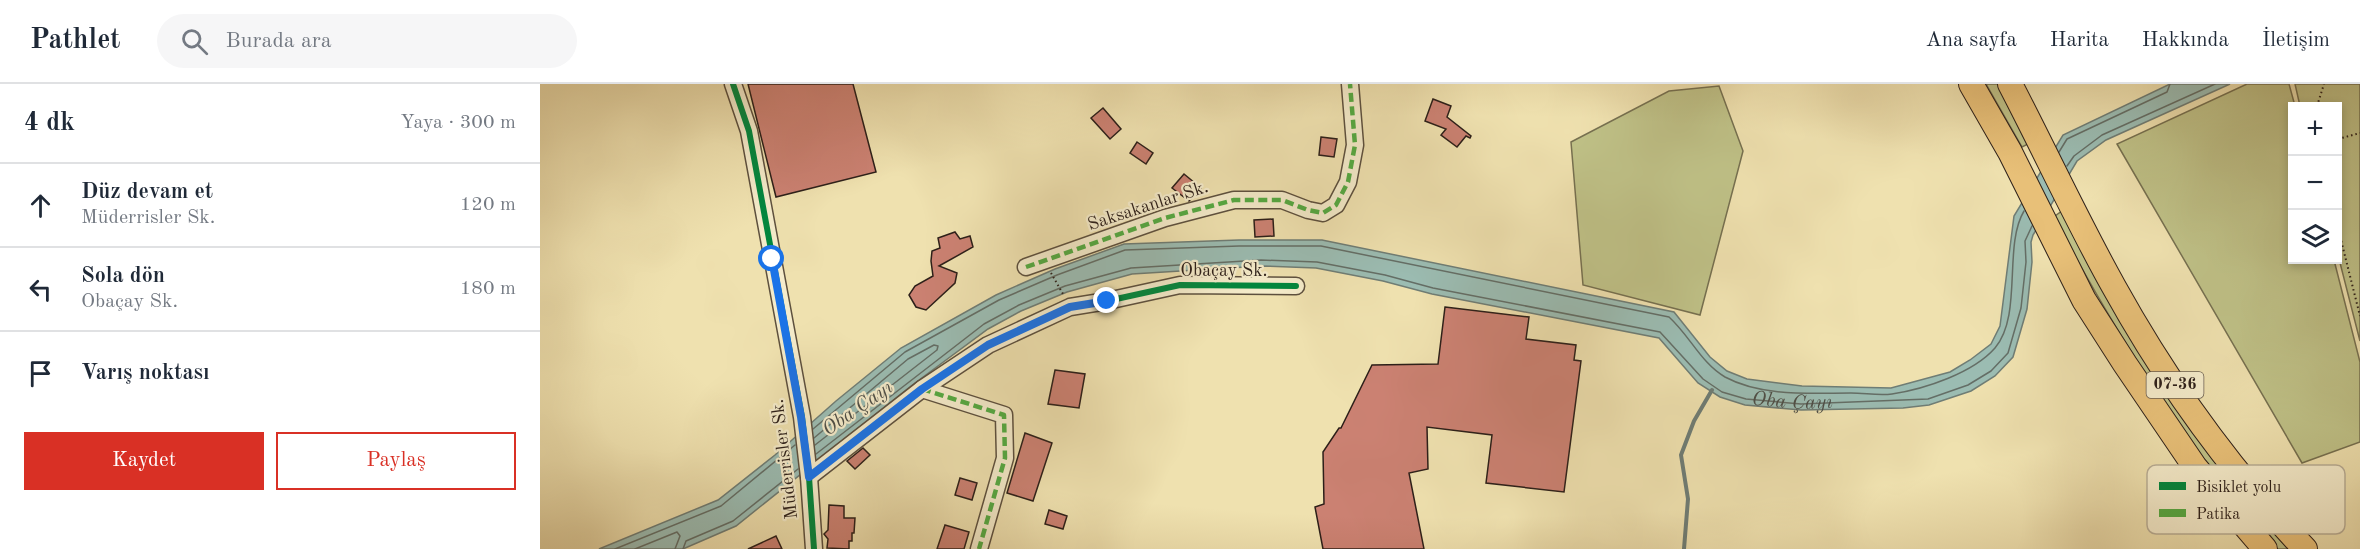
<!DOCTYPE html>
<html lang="tr">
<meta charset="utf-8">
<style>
body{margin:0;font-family:"Old Standard TT",serif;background:#f6f6f7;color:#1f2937}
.controls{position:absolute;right:18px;top:18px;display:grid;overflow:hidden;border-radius:0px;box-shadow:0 3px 9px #0003}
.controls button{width:54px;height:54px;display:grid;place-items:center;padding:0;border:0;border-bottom:2px solid #e0e1e3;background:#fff;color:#1f2937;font:30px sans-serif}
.stop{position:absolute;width:18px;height:18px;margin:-14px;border:4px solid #1a73e8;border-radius:50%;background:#fff}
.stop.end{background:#1a73e8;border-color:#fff;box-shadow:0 2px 6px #0008}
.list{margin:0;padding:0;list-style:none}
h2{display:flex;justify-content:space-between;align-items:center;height:78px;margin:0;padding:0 24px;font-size:26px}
h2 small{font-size:20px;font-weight:400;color:#747a83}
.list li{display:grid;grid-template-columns:39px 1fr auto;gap:18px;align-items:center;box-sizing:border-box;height:84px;padding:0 24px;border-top:2px solid #e0e1e3}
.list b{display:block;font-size:22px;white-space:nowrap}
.list p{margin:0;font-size:20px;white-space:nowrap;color:#747a83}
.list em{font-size:20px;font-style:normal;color:#747a83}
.actions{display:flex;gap:12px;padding:18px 24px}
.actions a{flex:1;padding:14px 0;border:2px solid #d93025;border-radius:0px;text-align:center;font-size:21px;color:#d93025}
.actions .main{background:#d93025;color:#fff}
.icon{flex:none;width:33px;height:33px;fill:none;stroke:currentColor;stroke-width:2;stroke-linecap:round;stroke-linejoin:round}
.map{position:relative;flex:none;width:1820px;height:465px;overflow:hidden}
header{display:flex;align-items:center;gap:36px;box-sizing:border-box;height:84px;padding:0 30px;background:#fff;border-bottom:2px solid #e0e1e3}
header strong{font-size:28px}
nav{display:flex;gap:33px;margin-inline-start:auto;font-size:21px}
.search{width:420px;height:54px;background:#f6f6f7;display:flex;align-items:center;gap:15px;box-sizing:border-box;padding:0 21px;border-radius:33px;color:#747a83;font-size:22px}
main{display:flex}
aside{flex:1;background:#fff}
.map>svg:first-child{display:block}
</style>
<header>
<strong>Pathlet</strong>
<div class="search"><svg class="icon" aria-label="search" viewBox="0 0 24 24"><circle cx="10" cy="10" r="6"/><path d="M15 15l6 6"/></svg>Burada ara</div>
<nav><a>Ana sayfa</a><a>Harita</a><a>Hakkında</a><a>İletişim</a></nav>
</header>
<main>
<aside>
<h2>4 dk<small>Yaya · 300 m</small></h2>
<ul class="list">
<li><svg class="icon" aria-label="ahead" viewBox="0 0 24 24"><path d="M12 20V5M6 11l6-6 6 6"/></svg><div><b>Düz devam et</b><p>Müderrisler Sk.</p></div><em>120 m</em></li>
<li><svg class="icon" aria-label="left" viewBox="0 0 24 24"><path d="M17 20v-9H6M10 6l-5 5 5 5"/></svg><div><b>Sola dön</b><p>Obaçay Sk.</p></div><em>180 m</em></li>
<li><svg class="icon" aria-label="arrive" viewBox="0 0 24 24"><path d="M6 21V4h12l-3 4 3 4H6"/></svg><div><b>Varış noktası</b></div></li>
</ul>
<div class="actions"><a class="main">Kaydet</a><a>Paylaş</a></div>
</aside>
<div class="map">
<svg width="1820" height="465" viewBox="0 0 1820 465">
<rect width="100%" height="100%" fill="#efe1af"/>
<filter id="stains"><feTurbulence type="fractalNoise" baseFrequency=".00333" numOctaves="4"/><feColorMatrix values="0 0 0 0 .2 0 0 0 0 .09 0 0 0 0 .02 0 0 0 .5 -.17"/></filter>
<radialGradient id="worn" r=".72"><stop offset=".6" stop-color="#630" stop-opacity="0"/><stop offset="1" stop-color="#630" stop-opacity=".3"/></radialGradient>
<g fill="#bfc187" stroke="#767050" stroke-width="1.5">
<polygon points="1446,0 1458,0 1490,59 1482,63"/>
<polygon points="1707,0 1749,0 1755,22 1752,22 1752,176 1794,176 1820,278 1820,358 1762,379 1577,60"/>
<polygon points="1755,0 1820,0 1820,257 1798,171 1798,22 1760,22"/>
<polygon points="1179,2 1203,67 1160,231 1043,201 1031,58 1129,7"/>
<path d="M1522 127C1581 250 1657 363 1748 465H1737C1649 367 1580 256 1518 141L1515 132Z"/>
</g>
<polygon fill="#9bbcb2" stroke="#6f7d75" stroke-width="1.5" points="1630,0 1690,0 1566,56 1537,77 1493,151 1491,158 1492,178 1487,225 1473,273 1455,292 1431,307 1389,321 1363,324 1261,326 1205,321 1180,313 1158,299 1119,254 892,210 843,197 776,184 722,182 592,190 527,208 481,227 448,245 371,302 196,442 143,465 59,465 178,416 235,371 296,317 361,264 456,211 515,185 584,160 699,156 782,156 1134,228 1170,273 1187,287 1207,295 1262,302 1351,304 1410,288 1430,276 1451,260 1460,242 1474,132 1523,51"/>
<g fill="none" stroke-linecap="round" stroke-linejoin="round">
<g stroke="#646e66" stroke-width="1.5">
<polyline points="1519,68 1527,55 1627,8 1630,0"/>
<polyline points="1527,82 1534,72 1562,51 1675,0"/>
<path d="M273 345 365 268 459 216 517 191 585 166 699 162H781L1129 233C1150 252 1161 279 1185 293 1222 313 1271 309 1311 309 1325 309 1339 312 1352 310 1385 305 1433 289 1455 264 1483 231 1463 162 1484 127"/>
<polyline points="274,354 368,275 394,261 398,262 397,266 275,361"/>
<path id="s1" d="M276 370 444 240 479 221 525 202 591 184 721 176 777 178 845 191 893 204 1120 248 1163 295 1182 308 1206 315 1261 320 1388 315 1428 301 1451 287 1468 269 1481 224 1486 178 1485 157 1492 142"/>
<polyline points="75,465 181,422 255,361"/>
<polyline points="95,465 137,448 140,452 135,465"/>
<polyline points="143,465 146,457 193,437 258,385"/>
</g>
<polyline stroke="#6f7d75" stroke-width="4" points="1144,465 1148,415 1141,371 1154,337 1172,306"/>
</g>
<g fill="#cb8172" stroke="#2c1f19" stroke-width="1.5">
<polygon points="208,0 313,0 336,88 236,113"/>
<polygon points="893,15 911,22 907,33 931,52 930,54 926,52 917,63 901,51 906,45 885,37"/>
<polygon points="563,24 581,45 570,55 551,34"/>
<polygon points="781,53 797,55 794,73 779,71"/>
<polygon points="597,58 613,69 606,80 590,69"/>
<polygon points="644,90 661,104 649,117 632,104"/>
<polygon points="733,135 734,152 715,153 714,136"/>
<polygon points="415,148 420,155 430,152 433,163 399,182 417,189 415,199 386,226 376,223 369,211 375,202 393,192 391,177 392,167 400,164 398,154"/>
<polygon points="905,223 989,233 986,255 1036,261 1034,276 1041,277 1024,408 946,399 952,351 887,343 888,385 869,389 884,465 783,465 775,423 784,420 783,368 799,344 801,344 832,281 898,280"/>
<polygon points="515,286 545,290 539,324 508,320"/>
<polygon points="485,349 512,359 493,417 467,409"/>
<polygon points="323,364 330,371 315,385 307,377"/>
<polygon points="420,394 437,399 432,416 415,411"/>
<polygon points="289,421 304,422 304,434 315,434 314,449 312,449 312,457 309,457 309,465 287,464 288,455 284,450 288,446"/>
<polygon points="509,426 527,432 523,445 505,440"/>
<polygon points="405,441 429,448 424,465 397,465"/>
<polygon points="236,452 242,465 208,465"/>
</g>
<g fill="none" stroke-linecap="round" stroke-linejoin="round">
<g stroke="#5d503e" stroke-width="19">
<g id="minor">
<polyline points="193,0 209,47 262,333 269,393 274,465"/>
<polyline points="486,183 625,134 694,116 742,116 768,126 783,129 796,121 808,98 815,61 810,0"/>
<polyline points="382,305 464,331 465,374 439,465"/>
<polyline points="269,393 382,305 448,261 530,223 567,217 640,201 756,202"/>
</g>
</g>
<g stroke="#2c1f19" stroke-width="26">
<g id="highway">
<polyline points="1431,0 1470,68 1544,216 1585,280 1655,383 1725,465"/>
<path d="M1470 0C1505 67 1537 137 1574 203 1626 297 1691 387 1765 465"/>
</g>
</g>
<g stroke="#2c1f19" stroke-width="2" stroke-dasharray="1.5 3" stroke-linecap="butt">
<polyline points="1777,22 1784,0"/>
<polyline points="1798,55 1820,49"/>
<polyline points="1798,144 1820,232"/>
<polyline points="511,189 523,210"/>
</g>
<use href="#minor" stroke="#f5eccb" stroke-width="16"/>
<use href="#highway" stroke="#e8c078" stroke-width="24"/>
<g stroke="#54aa42" stroke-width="4.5" stroke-dasharray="9 4.5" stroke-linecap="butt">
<polyline points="486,183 625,134 694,116 742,116 768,126 783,129 796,121 808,98 815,61 810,0"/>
<polyline points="382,305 464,331 465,374 439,465"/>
</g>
<g stroke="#f5eccb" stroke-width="10">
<g id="cycleway">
<polyline points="193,0 209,47 262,333 269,393 274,465"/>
<polyline points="269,393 382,305 448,261 530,223 567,217 640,201 756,202"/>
</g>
</g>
<use href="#cycleway" stroke="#00873e" stroke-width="6"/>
</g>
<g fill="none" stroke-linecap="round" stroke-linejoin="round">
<polyline stroke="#1a73e8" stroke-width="8" points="232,175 261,333 269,393 382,305 448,261 530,223 567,217"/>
</g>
<g text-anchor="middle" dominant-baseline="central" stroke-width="4.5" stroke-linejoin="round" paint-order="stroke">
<rect fill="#f5eccb" stroke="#685c4e" stroke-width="1.5" x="1606.5" y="288" width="57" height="26" rx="4.5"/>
<g font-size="16" font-weight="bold" fill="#2c1f19">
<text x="1635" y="301">07-36</text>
</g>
<g font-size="18" fill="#2c1f19" stroke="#f5eccb">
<text transform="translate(608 122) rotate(-18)">Saksakanlar Sk.</text>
<text x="684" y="187">Obaçay Sk.</text>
<text transform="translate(245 375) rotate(-97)">Müderrisler Sk.</text>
</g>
<g font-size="20" font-style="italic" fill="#4d4e47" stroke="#f5eccb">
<text stroke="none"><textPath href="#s1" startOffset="1065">Oba Çayı</textPath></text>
<text transform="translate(318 325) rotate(-35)">Oba Çayı</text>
</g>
</g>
<rect x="1607" y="381" width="198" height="69" rx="9" fill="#f5eccb" stroke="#b9ae96" stroke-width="1.5"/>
<rect x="1619" y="398" width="27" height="8" fill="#00873e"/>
<rect x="1619" y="425" width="27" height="8" fill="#54aa42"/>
<g font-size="16" fill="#2c1f19">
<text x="1656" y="408">Bisiklet yolu</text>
<text x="1656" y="435">Patika</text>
</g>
<rect width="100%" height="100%" filter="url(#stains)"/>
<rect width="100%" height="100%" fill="url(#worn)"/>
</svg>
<div class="controls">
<button>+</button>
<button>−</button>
<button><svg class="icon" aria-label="layers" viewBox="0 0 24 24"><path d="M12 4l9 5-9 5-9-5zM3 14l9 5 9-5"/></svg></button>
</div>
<div class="stop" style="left:232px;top:175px"></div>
<div class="stop end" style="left:567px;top:217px"></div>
</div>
</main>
